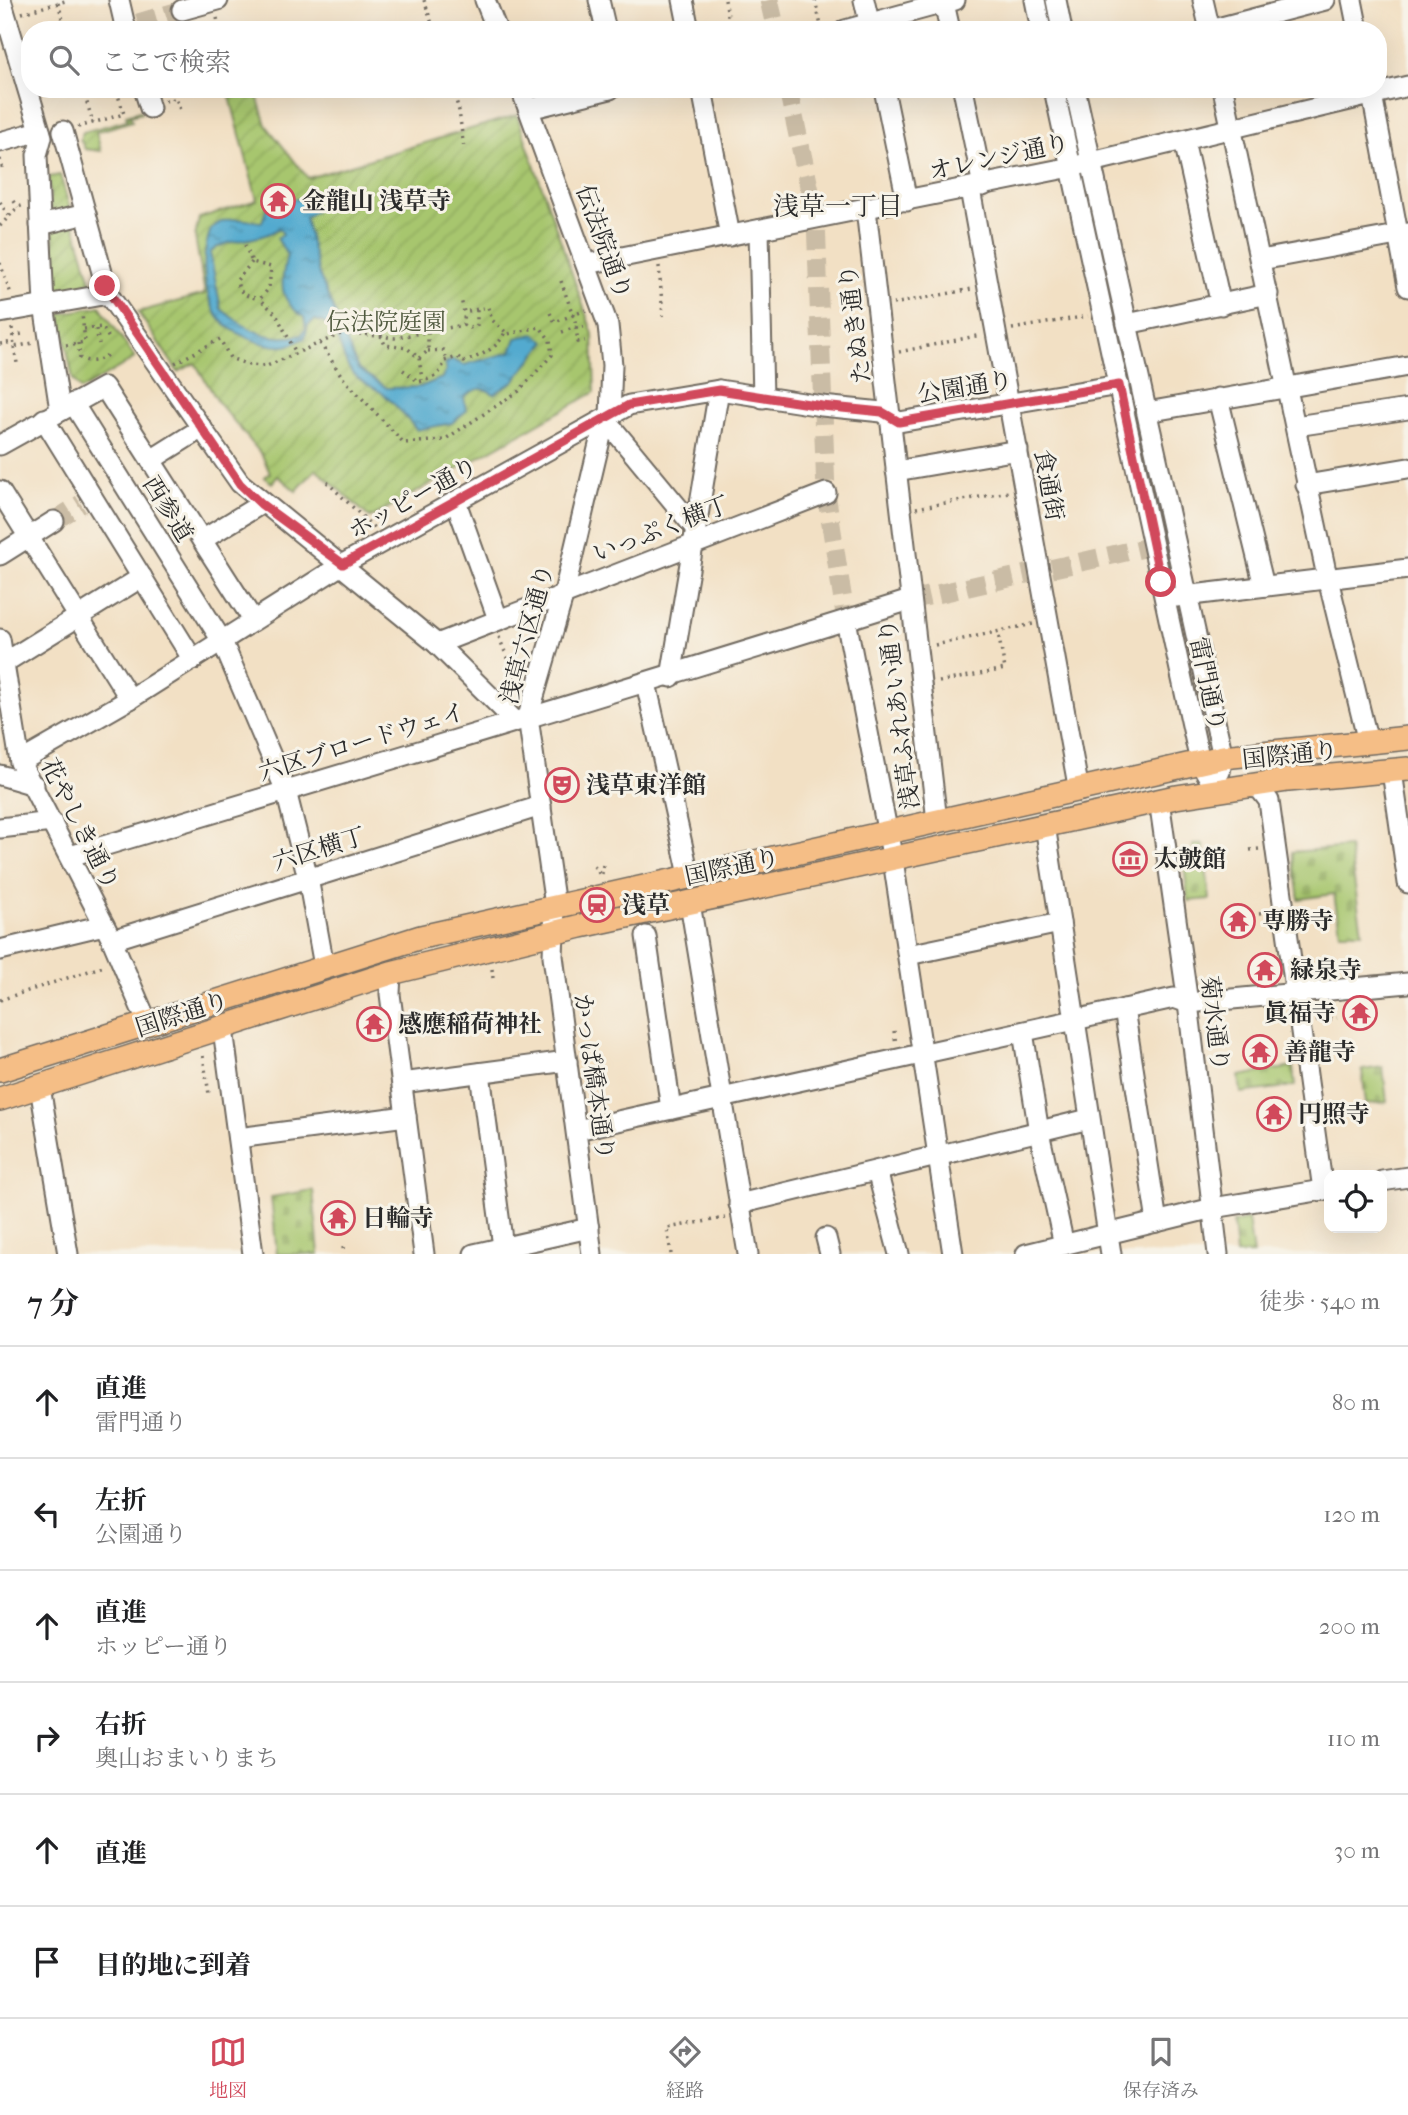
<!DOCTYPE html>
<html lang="ja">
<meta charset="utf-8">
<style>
body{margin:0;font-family:"IM FELL French Canon","Noto Serif JP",serif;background:#f2f2f2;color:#202124}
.controls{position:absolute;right:21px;bottom:21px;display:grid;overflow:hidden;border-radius:14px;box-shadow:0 7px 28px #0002}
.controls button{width:63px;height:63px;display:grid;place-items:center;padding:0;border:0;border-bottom:2px solid #e0e0e0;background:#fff;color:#202124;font:35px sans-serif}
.stop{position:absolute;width:21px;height:21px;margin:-16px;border:5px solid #d1495b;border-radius:50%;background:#fff}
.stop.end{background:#d1495b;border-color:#fff;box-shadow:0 2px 7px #0008}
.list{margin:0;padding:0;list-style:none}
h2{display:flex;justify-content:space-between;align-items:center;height:91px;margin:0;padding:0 28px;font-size:30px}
h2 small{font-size:23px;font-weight:400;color:#757577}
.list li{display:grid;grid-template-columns:46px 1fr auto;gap:21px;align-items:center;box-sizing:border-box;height:112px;padding:0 28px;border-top:2px solid #e0e0e0}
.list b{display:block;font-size:26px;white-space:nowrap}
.list p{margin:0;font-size:23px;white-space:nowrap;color:#757577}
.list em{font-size:23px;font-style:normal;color:#757577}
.icon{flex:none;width:38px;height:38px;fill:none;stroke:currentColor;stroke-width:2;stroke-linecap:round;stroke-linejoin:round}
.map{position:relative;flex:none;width:1408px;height:1254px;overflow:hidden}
.search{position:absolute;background:#fff;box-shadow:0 7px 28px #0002;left:21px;right:21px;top:21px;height:77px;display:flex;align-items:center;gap:18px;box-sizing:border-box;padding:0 24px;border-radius:28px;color:#757577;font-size:26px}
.sheet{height:763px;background:#fff}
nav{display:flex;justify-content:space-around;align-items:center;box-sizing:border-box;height:98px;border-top:2px solid #e0e0e0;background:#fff;font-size:19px;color:#757577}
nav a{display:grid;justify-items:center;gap:4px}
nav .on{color:#d1495b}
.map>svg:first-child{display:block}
</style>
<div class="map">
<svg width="1408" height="1254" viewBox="0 0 1408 1254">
<defs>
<pattern id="cemetery-stones" width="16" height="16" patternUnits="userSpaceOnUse" patternTransform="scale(1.75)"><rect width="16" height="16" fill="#a7c66e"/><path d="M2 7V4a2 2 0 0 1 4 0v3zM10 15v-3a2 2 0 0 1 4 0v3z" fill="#90aa5f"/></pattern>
<pattern id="garden-furrows" width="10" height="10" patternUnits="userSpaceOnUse" patternTransform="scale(1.75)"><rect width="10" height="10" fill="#a7c66e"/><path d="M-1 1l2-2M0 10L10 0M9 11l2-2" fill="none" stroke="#90aa5f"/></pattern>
<pattern id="water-ripples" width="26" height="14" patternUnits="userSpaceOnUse" patternTransform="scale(1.75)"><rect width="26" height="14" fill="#52aacf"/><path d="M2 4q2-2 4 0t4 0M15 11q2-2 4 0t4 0" fill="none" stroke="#448ba8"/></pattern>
</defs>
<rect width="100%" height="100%" fill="#f7f3e8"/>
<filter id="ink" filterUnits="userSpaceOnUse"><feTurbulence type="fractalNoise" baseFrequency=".0143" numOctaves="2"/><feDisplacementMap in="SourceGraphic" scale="14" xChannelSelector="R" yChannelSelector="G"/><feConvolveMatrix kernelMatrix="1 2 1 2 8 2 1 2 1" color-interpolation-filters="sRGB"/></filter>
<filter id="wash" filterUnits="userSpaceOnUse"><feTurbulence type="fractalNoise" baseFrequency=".00686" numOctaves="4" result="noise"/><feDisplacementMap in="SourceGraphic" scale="28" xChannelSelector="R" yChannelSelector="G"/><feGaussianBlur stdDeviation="1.57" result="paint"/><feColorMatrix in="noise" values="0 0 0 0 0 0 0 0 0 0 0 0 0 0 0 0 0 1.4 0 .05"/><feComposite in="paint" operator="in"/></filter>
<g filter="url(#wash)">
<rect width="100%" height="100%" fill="#f2e0c4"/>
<g fill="url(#cemetery-stones)" stroke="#69784c" stroke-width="2">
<polygon points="1203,844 1210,899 1188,901 1183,855 1193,853 1193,845"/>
<polygon points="1349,847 1362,932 1340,932 1334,894 1299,899 1292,852"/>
<polygon points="1293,1067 1295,1086 1241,1093 1239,1076"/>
<polygon points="1383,1067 1387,1102 1366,1104 1362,1070"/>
<polygon points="313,1190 319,1254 277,1254 271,1197"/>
<polygon points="1248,1219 1253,1254 1236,1254 1233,1223"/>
</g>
<g fill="url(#garden-furrows)" stroke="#69784c" stroke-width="2">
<polygon points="228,89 255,89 266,125 308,178 517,115 593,334 595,392 370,518 316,469 296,491 278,476 272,483 264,477 270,473 262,455 218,402 195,363 178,372 138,312 205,294 195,237 199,218 257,200"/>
<polygon points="140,111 141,113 130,116 132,121 96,132 101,151 85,149 80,139 83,132 127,120 126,115"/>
<polygon points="60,175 70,209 51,214 49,177"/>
<polygon points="74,224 93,288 57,294 53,229"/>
<polygon points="100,306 135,358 81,390 73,380 60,314"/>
</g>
<path fill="url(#water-ripples)" stroke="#3e6a7d" stroke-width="2" fill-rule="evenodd" d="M283 199C297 199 310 197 315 211L305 218 319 274 358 369 387 388 420 387 442 378 446 371 445 363 453 360 464 365 511 352 516 338 534 334 546 341 514 381 494 394C482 386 476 388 464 397L466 411 452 423 417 430C406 418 395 403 382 393 371 385 360 383 351 371 337 353 343 325 315 320L308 325 305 338C298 341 292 346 285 346 265 348 227 332 217 315 202 291 201 254 211 229 227 213 245 221 262 222L267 207ZM279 228 283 234 277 238 287 255C280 283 278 300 304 317L306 328 301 335C269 343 246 329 221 309L210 253C224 237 260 243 279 228Z"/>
</g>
<g filter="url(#ink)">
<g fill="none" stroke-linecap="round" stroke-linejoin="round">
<g stroke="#cabca5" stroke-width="19" stroke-dasharray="19 10" stroke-linecap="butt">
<polyline points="769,0 776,30"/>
<polyline points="138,23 182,10"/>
<polyline points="788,89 816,219 826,493 846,620"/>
<polyline points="54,521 81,504"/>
<polyline points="910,600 1153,546"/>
</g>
<g stroke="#716a61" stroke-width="23">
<g id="minor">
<polyline points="1,0 42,137 37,155 44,305 60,410"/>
<polyline points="119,0 126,30"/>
<polyline points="485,0 497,30"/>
<polyline points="599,0 606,30"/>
<polyline points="683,0 689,30"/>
<polyline points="864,0 871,30"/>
<polyline points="1035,0 1041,30"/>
<polyline points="1056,0 1062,30"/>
<polyline points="1203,0 1210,30"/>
<polyline points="1352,0 1358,30"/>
<polyline points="944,3 950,30"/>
<polyline points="182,10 218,0"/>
<polyline points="845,30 955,0"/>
<polyline points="1210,30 1325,0"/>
<polyline points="144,89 150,108"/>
<polyline points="521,89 608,325 612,365 610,416"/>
<polyline points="702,89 730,236"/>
<polyline points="884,89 907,201"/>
<polyline points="963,89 983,186"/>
<polyline points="1054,89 1200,762 1216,790"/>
<polyline points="1075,89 1223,757 1220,772"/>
<polyline points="1223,89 1325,567 1368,742"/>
<polyline points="1371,89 1408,287"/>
<polyline points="529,109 610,89"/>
<polyline points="63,131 108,294 240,483 437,644 515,721"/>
<polyline points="1184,141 1221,305"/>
<polyline points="0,142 40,131"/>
<polyline points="970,189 1079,791"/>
<polyline points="866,209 937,821"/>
<polyline points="40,225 86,214"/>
<polyline points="759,230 763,398"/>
<polyline points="1261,260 1408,233"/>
<polyline points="587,264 1071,167 1408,86"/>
<polyline points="0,313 108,294"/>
<polyline points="1127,324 1268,294"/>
<polyline points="1218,398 1264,586"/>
<polyline points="73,403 222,641 286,791 308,878 324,966"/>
<polyline points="1147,412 1408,366"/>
<polyline points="44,419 193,660"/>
<polyline points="605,419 695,528"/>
<polyline points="1296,426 1408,409"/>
<polyline points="0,445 104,387 253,620"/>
<polyline points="151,460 202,428"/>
<polyline points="896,471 1018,450"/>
<polyline points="1306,485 1408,468"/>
<polyline points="0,491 130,699"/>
<polyline points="456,502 498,619"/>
<polyline points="202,540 261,504"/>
<polyline points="0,555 54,521"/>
<polyline points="1176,597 1408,569"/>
<polyline points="846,620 893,860 953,1254"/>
<polyline points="0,639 20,762 112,940 147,1022"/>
<polyline points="437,644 826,493"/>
<polyline points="4,663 142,577"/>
<polyline points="671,677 719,390"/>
<polyline points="646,683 689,875"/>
<polyline points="20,762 130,699 343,564 629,405 719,390 822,406 882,412 899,422 1119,385"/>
<polyline points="1392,771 1408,883"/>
<polyline points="0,775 34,785"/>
<polyline points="1243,787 1259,788 1269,801 1323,1190"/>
<polyline points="1159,800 1188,1003 1218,1254"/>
<polyline points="1045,825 1111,1254"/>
<polyline points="0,828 52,822"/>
<path d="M70 856C350 772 631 688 910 600"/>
<polyline points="690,903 748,1254"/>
<polyline points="646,936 671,1109"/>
<polyline points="112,940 541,806"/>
<polyline points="0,950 104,925"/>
<polyline points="908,955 1060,923"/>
<polyline points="391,973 390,994 424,1254"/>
<polyline points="1124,1009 1157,1222"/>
<polyline points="223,1029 253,1254"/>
<polyline points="1023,1032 1039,1132 1064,1245"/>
<polyline points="480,1073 503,1247"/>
<polyline points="402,1083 567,1061"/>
<polyline points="40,1087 68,1254"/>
<polyline points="577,1130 1174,998 1188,1003 1408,983"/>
<polyline points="238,1138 406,1116"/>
<polyline points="877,1171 899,1254"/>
<polyline points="1382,1181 1408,1177"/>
<polyline points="739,1204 1089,1119"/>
<polyline points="826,1238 830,1254"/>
<polyline points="474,1254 589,1228"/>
<polyline points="592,1254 553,956 555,906 528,717 564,593 605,419"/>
<polyline points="1026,1254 1213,1208 1329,1189"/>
</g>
</g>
<g stroke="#716a61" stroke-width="26">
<g id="major">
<polyline points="0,1070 421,937 1223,757 1408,738"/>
<polyline points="0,1099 391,973 581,926 1176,797 1288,780 1408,769"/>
</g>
</g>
<g stroke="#716a61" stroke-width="3.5" stroke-dasharray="2 5" stroke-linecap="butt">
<polyline points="424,0 434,30"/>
<polyline points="725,0 731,30"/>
<polyline points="815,0 822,30"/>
<polyline points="58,3 66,30"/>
<polyline points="22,13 69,0"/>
<polyline points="217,18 220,30"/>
<polyline points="83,89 93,123"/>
<polyline points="453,89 459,111 464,149"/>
<polyline points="84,94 101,89"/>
<polyline points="828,94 851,89"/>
<polyline points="165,101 176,98 180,110"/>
<polyline points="78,127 124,114 116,89"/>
<polyline points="0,159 3,170"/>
<polyline points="14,201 18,207"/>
<polyline points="0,202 9,217"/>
<polyline points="0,226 18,207 24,205"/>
<polyline points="245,245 252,262 271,267 269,288 260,299 276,314 296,353"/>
<path d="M252 262 237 280C238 294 247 296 259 299"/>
<polyline points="0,263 11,294"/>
<polyline points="659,266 663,316"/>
<polyline points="561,281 575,321 578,342 585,341"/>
<polyline points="893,304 972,289"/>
<polyline points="550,313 555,322 586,310"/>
<polyline points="463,325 470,328 477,325 477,309"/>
<polyline points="12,328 14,347 33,343"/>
<polyline points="576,328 584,327"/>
<polyline points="84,329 102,327 110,340"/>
<polyline points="96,329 99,344"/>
<polyline points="1012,329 1088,316"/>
<polyline points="562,332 576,327"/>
<polyline points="381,335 385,345 407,348 419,358 422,380"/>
<polyline points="13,336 22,334"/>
<path d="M78 343 80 358C91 364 100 361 110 353"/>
<polyline points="320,343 343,378 404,443 444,440 519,391 552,355 550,340 540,327 508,334 492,320 488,307 464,312 461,299"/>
<polyline points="0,344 14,342"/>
<polyline points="66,345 85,342 82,314"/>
<polyline points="14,347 17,363"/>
<polyline points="428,351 443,350 447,360"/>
<polyline points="899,352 981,335"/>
<polyline points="419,358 428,351 428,332"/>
<polyline points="175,363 220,339 230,358 249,365 267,366 345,332 394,338 463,325 465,313"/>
<path d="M403 370 419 382C432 379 442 375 444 361L458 357 464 362C481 355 498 349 505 332"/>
<polyline points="327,482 375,529"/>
<polyline points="916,508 1009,492"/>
<polyline points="499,637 518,685"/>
<polyline points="935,645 1033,624"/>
<polyline points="939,682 1005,669 998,633"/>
<polyline points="1250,850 1260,849"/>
<polyline points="594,866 601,876"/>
<polyline points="602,874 603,864"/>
<polyline points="1259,914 1269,913"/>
<polyline points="492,969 493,978"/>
<polyline points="0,1000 104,966"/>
<polyline points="1316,1021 1337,1018"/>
<polyline points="894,1031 896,1044"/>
<polyline points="203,1056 209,1094"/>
<polyline points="343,1247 344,1254"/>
<polyline points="671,1254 667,1228 725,1218"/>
</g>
<use href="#minor" stroke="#fff" stroke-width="19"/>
<use href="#major" stroke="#f5be86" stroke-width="23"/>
</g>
</g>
<g fill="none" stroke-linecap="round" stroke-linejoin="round" filter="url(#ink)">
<polyline stroke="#d1495b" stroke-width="9" points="105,286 240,484 261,504 343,564 629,405 719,390 822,406 882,412 899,422 1119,385 1161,582"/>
</g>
<defs>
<g id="temple-ring" transform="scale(1.75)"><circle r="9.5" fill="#f7f3e8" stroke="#d1495b" stroke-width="1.5"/><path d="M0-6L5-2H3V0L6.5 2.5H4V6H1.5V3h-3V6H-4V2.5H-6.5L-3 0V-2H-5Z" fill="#d1495b"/></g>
<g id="theatre-ring" transform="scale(1.75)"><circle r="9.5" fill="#f7f3e8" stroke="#d1495b" stroke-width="1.5"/><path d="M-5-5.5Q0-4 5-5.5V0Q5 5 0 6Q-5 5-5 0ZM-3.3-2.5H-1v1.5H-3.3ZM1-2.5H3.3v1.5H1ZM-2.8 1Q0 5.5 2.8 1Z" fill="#d1495b"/></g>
<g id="museum-ring" transform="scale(1.75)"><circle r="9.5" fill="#f7f3e8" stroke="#d1495b" stroke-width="1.5"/><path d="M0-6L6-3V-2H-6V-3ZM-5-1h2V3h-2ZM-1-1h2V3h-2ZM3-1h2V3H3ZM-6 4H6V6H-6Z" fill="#d1495b"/></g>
<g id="station-ring" transform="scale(1.75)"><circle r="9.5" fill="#f7f3e8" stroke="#d1495b" stroke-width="1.5"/><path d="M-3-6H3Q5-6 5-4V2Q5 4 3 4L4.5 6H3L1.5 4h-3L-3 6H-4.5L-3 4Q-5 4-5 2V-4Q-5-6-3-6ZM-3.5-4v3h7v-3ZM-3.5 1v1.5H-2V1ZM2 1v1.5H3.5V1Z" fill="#d1495b"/></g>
</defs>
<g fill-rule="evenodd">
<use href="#temple-ring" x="278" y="201"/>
<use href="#theatre-ring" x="562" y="785"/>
<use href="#museum-ring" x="1130" y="859"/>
<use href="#station-ring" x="597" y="905"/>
<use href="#temple-ring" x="1238" y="921"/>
<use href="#temple-ring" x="1265" y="970"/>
<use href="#temple-ring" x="1360" y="1013"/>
<use href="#temple-ring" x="374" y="1024"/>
<use href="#temple-ring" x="1260" y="1052"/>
<use href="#temple-ring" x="1274" y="1114"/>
<use href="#temple-ring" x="338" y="1218"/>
</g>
<g text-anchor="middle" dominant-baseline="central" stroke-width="6" stroke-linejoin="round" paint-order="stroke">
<g font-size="24" fill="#2b2b2b" stroke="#f7f3e8">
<text transform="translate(999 157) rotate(-12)">オレンジ通り</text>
<text transform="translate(604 242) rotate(70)">伝法院通り</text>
<text transform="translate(855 324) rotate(-97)">たぬき通り</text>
<text transform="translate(965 387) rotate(-9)">公園通り</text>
<text transform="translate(1049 485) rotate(80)">食通街</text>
<text transform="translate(413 498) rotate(-29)">ホッピー通り</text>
<text transform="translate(168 509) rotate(58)">西参道</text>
<text transform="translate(661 529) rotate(-21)">いっぷく横丁</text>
<text transform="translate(527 634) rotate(-75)">浅草六区通り</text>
<text transform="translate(1208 684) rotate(78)">雷門通り</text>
<text transform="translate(899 714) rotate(-97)">浅草ふれあい通り</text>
<text transform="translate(362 742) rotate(-17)">六区ブロードウェイ</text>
<text transform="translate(1290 755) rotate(-6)">国際通り</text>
<text transform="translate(80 824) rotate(63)">花やしき通り</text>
<text transform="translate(319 849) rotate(-17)">六区横丁</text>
<text transform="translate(732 867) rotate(-12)">国際通り</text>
<text transform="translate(182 1014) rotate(-18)">国際通り</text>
<text transform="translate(1215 1024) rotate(83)">菊水通り</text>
<text transform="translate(594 1077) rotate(82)">かっぱ橋本通り</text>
</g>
<g font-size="24" font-weight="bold" fill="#2b2b2b" stroke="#f7f3e8" text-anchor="start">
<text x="302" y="201">金龍山 浅草寺</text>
<text x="586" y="785">浅草東洋館</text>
<text x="1154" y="859">太皷館</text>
<text x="622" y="905">浅草</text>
<text x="1262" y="921">専勝寺</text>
<text x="1290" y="970">緑泉寺</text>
<text x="1336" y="1013" text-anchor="end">眞福寺</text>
<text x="398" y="1024">感應稲荷神社</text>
<text x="1284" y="1052">善龍寺</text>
<text x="1298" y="1114">円照寺</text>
<text x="362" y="1218">日輪寺</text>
</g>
<g font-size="24" fill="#505a3f" stroke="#f7f3e8">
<text x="386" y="322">伝法院庭園</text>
</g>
<g font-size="26" fill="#2b2b2b" stroke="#f7f3e8">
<text x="838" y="206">浅草一丁目</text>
</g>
</g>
</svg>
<div class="controls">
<button><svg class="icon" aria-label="locate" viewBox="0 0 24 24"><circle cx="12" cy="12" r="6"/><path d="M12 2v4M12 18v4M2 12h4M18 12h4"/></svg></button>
</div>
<div class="stop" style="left:1161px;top:582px"></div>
<div class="stop end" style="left:105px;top:286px"></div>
<div class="search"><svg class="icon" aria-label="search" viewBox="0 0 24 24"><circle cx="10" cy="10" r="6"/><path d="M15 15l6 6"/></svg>ここで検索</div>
</div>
<section class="sheet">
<h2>7 分<small>徒歩 · 540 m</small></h2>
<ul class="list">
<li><svg class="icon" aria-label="ahead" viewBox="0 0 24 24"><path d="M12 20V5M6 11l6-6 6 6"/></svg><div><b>直進</b><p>雷門通り</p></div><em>80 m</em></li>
<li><svg class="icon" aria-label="left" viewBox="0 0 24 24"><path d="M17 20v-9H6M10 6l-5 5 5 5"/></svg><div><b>左折</b><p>公園通り</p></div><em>120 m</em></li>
<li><svg class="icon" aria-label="ahead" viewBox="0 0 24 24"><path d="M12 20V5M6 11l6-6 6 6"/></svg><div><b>直進</b><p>ホッピー通り</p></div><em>200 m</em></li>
<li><svg class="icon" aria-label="right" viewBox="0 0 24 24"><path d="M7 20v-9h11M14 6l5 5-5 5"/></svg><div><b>右折</b><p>奥山おまいりまち</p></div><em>110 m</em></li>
<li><svg class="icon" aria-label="ahead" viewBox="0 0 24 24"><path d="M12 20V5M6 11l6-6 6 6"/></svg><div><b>直進</b></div><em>30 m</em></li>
<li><svg class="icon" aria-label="arrive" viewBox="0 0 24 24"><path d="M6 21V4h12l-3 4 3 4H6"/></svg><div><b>目的地に到着</b></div></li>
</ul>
</section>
<nav>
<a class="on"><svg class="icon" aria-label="map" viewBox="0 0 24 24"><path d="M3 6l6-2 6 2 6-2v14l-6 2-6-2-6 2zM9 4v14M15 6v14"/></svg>地図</a>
<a><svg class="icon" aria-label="directions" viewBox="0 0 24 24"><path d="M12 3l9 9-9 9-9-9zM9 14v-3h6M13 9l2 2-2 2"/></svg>経路</a>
<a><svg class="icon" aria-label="saved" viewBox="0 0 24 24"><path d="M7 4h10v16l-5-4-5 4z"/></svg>保存済み</a>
</nav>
